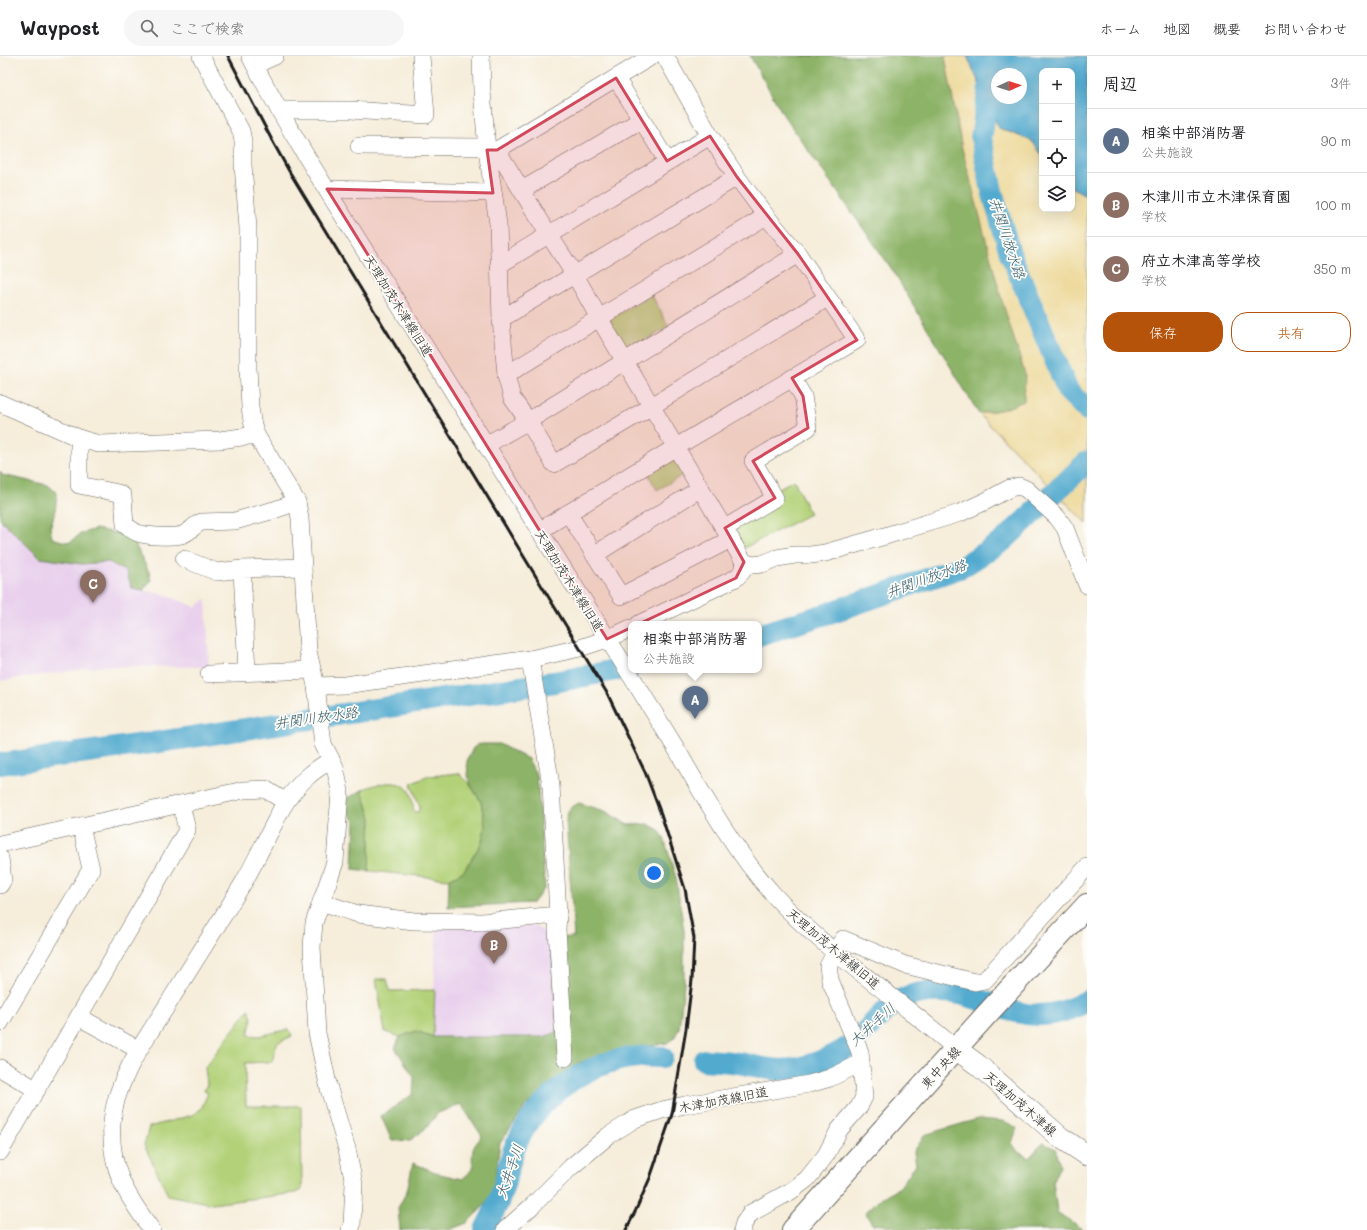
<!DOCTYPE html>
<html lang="ja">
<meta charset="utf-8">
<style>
body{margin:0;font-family:Mali,"Klee One",sans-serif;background:#f6f6f6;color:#202124}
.controls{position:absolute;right:12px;top:12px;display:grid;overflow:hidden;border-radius:8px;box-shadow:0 4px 16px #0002}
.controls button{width:36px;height:36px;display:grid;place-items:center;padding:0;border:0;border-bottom:1px solid #e0e0e0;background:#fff;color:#202124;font:20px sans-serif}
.compass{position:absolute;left:991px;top:12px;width:36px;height:36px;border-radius:50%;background:#fff;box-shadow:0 4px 16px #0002;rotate:87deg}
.you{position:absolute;left:654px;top:817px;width:14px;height:14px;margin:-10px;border:3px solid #fff;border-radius:50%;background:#1a73e8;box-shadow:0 0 0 6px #1a73e833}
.badge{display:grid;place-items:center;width:26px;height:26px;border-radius:50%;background:#b45309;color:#fff;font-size:13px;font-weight:700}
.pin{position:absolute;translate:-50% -33px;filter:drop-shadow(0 1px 2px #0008)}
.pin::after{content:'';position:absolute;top:21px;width:14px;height:12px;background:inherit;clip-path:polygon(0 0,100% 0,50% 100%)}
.popup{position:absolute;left:628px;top:565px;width:134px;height:52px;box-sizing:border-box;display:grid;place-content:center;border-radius:8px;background:#fff;filter:drop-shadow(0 1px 3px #0005);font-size:13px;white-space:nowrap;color:#757577}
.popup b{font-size:15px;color:#202124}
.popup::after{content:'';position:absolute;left:50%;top:100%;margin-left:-8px;border:8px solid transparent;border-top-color:#fff}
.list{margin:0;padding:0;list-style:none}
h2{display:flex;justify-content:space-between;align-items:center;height:52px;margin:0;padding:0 16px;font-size:17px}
h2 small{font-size:13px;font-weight:400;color:#757577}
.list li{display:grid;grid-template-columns:26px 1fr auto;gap:12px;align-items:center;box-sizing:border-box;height:64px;padding:0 16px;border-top:1px solid #e0e0e0}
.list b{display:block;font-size:15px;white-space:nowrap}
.list p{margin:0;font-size:13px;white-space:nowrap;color:#757577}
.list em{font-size:13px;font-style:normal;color:#757577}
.actions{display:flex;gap:8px;padding:12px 16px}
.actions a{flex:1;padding:9px 0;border:1px solid #b45309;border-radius:16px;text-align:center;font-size:14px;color:#b45309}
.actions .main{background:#b45309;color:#fff}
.icon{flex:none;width:22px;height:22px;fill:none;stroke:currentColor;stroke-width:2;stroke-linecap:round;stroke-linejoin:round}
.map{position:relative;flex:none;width:1087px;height:1174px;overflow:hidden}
header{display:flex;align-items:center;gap:24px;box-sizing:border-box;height:56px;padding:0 20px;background:#fff;border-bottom:1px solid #e0e0e0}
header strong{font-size:19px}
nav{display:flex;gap:22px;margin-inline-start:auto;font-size:14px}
.search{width:280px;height:36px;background:#f6f6f6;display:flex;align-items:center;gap:10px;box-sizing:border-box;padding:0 14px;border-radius:22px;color:#757577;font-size:15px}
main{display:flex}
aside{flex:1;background:#fff}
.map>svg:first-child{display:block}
</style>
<header>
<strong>Waypost</strong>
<div class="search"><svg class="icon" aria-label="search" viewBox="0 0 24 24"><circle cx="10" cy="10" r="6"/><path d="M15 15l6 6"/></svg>ここで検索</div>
<nav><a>ホーム</a><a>地図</a><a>概要</a><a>お問い合わせ</a></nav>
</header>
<main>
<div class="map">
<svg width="1087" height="1174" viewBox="0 0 1087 1174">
<rect width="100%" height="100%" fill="#fdfcf7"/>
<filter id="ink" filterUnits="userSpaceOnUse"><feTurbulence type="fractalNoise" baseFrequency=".025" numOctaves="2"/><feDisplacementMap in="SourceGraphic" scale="8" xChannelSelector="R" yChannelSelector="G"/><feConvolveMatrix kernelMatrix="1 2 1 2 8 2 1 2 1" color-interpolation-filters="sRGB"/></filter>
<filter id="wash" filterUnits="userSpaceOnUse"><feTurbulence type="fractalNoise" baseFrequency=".012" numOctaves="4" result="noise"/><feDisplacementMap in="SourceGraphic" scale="16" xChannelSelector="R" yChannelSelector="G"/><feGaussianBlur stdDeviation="0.9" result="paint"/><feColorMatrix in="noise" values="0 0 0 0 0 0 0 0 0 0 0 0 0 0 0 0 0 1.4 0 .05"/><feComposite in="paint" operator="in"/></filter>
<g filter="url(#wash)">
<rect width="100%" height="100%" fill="#f6edda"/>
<g fill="#e9d1ed">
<polygon points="0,463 40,502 82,508 109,506 126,516 133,532 163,538 196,551 206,543 209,611 105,610 0,625"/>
<polygon points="536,870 551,882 557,971 555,977 543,981 433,981 436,872"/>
</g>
<g fill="#b2d178" stroke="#67764a">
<polygon points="651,238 669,271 631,293 627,293 611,268 611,263"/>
<polygon points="674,402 686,417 657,434 647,416"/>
<polygon points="794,424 810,458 744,492 736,478 738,472 777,433"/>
<path d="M459 717 471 730 481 746 485 769 482 786 464 815 449 823 369 815 371 762 362 734C373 728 400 721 409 735 412 740 413 750 414 756H418L420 751 411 728 429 720Z"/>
<polygon points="376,923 387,923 390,935 435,934 433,981 416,975 400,981 385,976"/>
<polygon points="249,953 252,962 248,979 259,980 289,973 292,980 277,987 272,1006 245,1007 246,1050 301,1050 302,1134 296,1137 212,1148 168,1139 144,1089 149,1071 192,1059 201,1053 208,1037 204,1035 207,1028 205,1011"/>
</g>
<g fill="#8db368" stroke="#546842">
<polygon points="750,0 945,0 962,92 1001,241 1025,318 1024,345 1005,353 979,358 891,212 784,60"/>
<polygon points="0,415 2,419 48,429 57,437 55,456 50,472 52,482 62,485 70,486 82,477 96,473 116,477 133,484 149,516 151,525 143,534 132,532 126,516 109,506 82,508 40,502 0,463"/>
<polygon points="479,688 499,688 528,703 537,720 545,832 533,847 448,851 449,823 464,815 482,786 485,769 481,746 471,730 468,719 467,705 473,692"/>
<polygon points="362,734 371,762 369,815 353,813 355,765 345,753 345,744"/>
<path d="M579 747 605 755 628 769 648 768 659 774 664 782 676 822 684 875V928L679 973 674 982 667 987 612 996 578 1007 526 1050 500 1087 493 1137 481 1153 467 1167 449 1174H400L398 1152 407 1135 413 1107 440 1118 462 1123C478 1111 470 1109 473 1094 474 1089 479 1084 482 1080L461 1048 438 1057 426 1072 411 1084 392 1085 381 1060 413 1038 414 1021 395 992 400 981 416 975 433 981H543L555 977 557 971 551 882 574 881 566 762 570 752Z"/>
<polygon points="978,1063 1004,1065 1017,1072 1012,1087 1018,1096 1029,1102 1043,1087 1056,1093 1060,1109 1053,1125 1057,1156 1083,1174 897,1174 894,1170 872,1168 865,1157 879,1143 900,1131 916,1108 914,1096 924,1079"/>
</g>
<polygon fill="#eeda9e" stroke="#857b5d" points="945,0 967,0 999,72 1032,85 1042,98 1042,153 1072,153 1072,131 1087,140 1087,468 979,358 1005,353 1024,345 1025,318 1001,241 962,92"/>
<path fill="#52aacf" stroke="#376376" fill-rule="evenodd" d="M967 0H1087V140L1072 131V15H1042V99L1032 85 999 72ZM997 18H1021V42H997Z"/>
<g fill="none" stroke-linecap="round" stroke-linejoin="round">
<g stroke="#52aacf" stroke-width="22">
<polyline points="1006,0 989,32 981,82 992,135 1010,197 1068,335 1087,354"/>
<polyline points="759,579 829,557 962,511 1003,485 1087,406"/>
<polyline points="0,708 159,686 554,626 631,611"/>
<path d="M704 1004C715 1005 727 1005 738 1007 759 1010 775 1017 798 1012 813 1009 835 1000 848 991 877 969 887 939 929 936 964 933 984 948 1017 956 1041 963 1065 957 1087 945"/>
<path d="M485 1174C490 1164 495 1154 499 1144 506 1127 508 1107 515 1091 536 1043 585 1005 638 1001 646 1000 654 1001 662 1001"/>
</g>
</g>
</g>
<g filter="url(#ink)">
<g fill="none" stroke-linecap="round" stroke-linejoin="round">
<g stroke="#68655e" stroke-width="18">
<g id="minor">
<polyline points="201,0 241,75 243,85 243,109 248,172 248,312 250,351 252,365 256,379"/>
<path d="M250 0C293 84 346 164 396 244 458 343 519 443 582 542 614 593 646 643 677 694 706 744 734 794 772 837 826 897 896 940 956 993"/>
<polyline points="481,0 482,35 487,94 498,168 501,263 506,319 512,342 528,365 554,408 652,350 827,242"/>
<polyline points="255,9 275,0"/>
<polyline points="616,22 667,105"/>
<polyline points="279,54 351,54 426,59 421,0"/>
<polyline points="359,90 479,91 487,94 497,94 652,0"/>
<polyline points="497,94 549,179 575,219 599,262 744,506 753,509 762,508 777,502 795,499 811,499 825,497 885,480 960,457 986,445 1010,432 1019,430 1026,433 1057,461 1065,472 1087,529"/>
<polyline points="327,133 493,137"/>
<polyline points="522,134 641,64"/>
<polyline points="499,209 710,80"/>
<polyline points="501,263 737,121"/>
<polyline points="506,319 766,160"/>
<polyline points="0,347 81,383 99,388 220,384 256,379 297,446 300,462 308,595 316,630 323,688 335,711 340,735 335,806 314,867 312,891 317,977 329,1033 347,1093 354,1128 352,1169 350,1174"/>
<path d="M81 383 79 390V429L118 437 123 440 125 469C130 472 135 477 141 478 150 480 176 482 184 478 191 475 195 468 202 466L235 465 274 454 297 446"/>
<polyline points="486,389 528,365 798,198"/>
<polyline points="568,457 621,540 731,483"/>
<polyline points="725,472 775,442 753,405 808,372 803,340 792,322"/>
<polyline points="539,475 676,391 857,284 798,198 766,160 737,121 710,80 665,0"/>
<polyline points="594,499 701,432"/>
<polyline points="184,503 217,516 242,513"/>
<polyline points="639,568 736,522 742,516 744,506"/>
<polyline points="530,603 551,729 558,859 557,873 565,1002"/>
<polyline points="247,616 242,513 303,511"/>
<polyline points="209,618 312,614"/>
<polyline points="316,630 345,629 530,603 580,592 607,583 631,572"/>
<polyline points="0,788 244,734 265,733 286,746"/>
<polyline points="0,802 3,824 0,829"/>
<polyline points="321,846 358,858 414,865 482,866 558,859"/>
<polyline points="79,961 139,994"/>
<polyline points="0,967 91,813 81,770"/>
<polyline points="0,1012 37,1034"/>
<polyline points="0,1096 187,774 181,748"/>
<path d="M152 1174C126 1139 109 1112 112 1067 115 1024 146 983 168 948 193 907 220 866 245 824 255 806 264 787 274 768 278 760 282 751 287 744 301 725 311 716 331 704"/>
<polyline points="505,1174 532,1150 571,1111 608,1080 635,1063 662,1054 685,1049 809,1028 830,1022 861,1007"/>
<polyline points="742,1174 744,1167 751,1157 791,1135 807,1123 826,1099 839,1074 859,1051 864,1041 860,996 830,924 828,910 843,883 905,909 975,926 985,924 1087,811"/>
</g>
</g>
<g stroke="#68655e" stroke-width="22">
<polyline id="major" points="956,993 978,1009 1060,1081 1087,1099"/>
</g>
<g stroke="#68655e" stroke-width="24">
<polyline id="highway" points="793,1174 986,959 1087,849"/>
</g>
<use href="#minor" stroke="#fff" stroke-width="17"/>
<use href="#major" stroke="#fff" stroke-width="21"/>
<use href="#highway" stroke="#fff" stroke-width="22"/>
<polyline stroke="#1c1c1c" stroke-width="3" points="228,0 274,88 289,115 607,637 645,716 661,758 685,833 694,882 692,924 686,973 672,1058 650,1122 635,1156 626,1174"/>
</g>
</g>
<path fill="#d1495b" fill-opacity="0.2" stroke="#d1495b" stroke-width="3" stroke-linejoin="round" d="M616 22 667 105 710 80 737 121 798 198 857 284 792 322 803 340 808 372 753 405 775 442 725 472 744 506 736 522 607 583 327 133 493 137 487 94H497Z"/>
<g text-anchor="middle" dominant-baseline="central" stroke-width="3.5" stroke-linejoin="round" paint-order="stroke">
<g font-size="13" fill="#1c1c1c" stroke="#fdfcf7">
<text transform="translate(399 249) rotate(58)">天理加茂木津線旧道</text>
<text transform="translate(570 524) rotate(58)">天理加茂木津線旧道</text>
<text transform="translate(834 892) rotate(40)">天理加茂木津線旧道</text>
<text transform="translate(940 1011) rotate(-48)">東中央線</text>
<text transform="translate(723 1043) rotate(-11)">木津加茂線旧道</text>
<text transform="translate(1021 1047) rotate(41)">天理加茂木津線</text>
</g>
<g font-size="14" font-style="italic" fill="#345c6d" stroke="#fdfcf7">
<text transform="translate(1008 182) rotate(72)">井関川放水路</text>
<text transform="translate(926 522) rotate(-20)">井関川放水路</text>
<text transform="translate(316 661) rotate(-8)">井関川放水路</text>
<text transform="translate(872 968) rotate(-42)">大井手川</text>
<text transform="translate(509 1115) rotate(-71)">大井手川</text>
</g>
</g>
</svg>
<div class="controls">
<button>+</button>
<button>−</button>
<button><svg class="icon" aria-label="locate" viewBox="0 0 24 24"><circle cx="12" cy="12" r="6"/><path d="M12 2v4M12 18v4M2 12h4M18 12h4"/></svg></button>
<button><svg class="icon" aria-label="layers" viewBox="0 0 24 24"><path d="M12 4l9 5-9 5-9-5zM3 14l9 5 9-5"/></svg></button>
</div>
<svg class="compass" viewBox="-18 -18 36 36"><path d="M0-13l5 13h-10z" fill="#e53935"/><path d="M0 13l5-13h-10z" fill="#757577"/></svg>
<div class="you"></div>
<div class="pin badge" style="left:695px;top:663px;background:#5c6f8a">A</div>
<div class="popup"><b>相楽中部消防署</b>公共施設</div>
<div class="pin badge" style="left:494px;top:908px;background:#8d6e63">B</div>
<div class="pin badge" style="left:93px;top:547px;background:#8d6e63">C</div>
</div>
<aside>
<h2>周辺<small>3件</small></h2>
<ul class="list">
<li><span class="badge" style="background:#5c6f8a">A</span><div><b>相楽中部消防署</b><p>公共施設</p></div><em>90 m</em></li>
<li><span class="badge" style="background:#8d6e63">B</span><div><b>木津川市立木津保育園</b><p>学校</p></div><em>100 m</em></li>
<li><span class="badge" style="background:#8d6e63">C</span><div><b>府立木津高等学校</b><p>学校</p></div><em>350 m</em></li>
</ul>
<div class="actions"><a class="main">保存</a><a>共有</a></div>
</aside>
</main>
